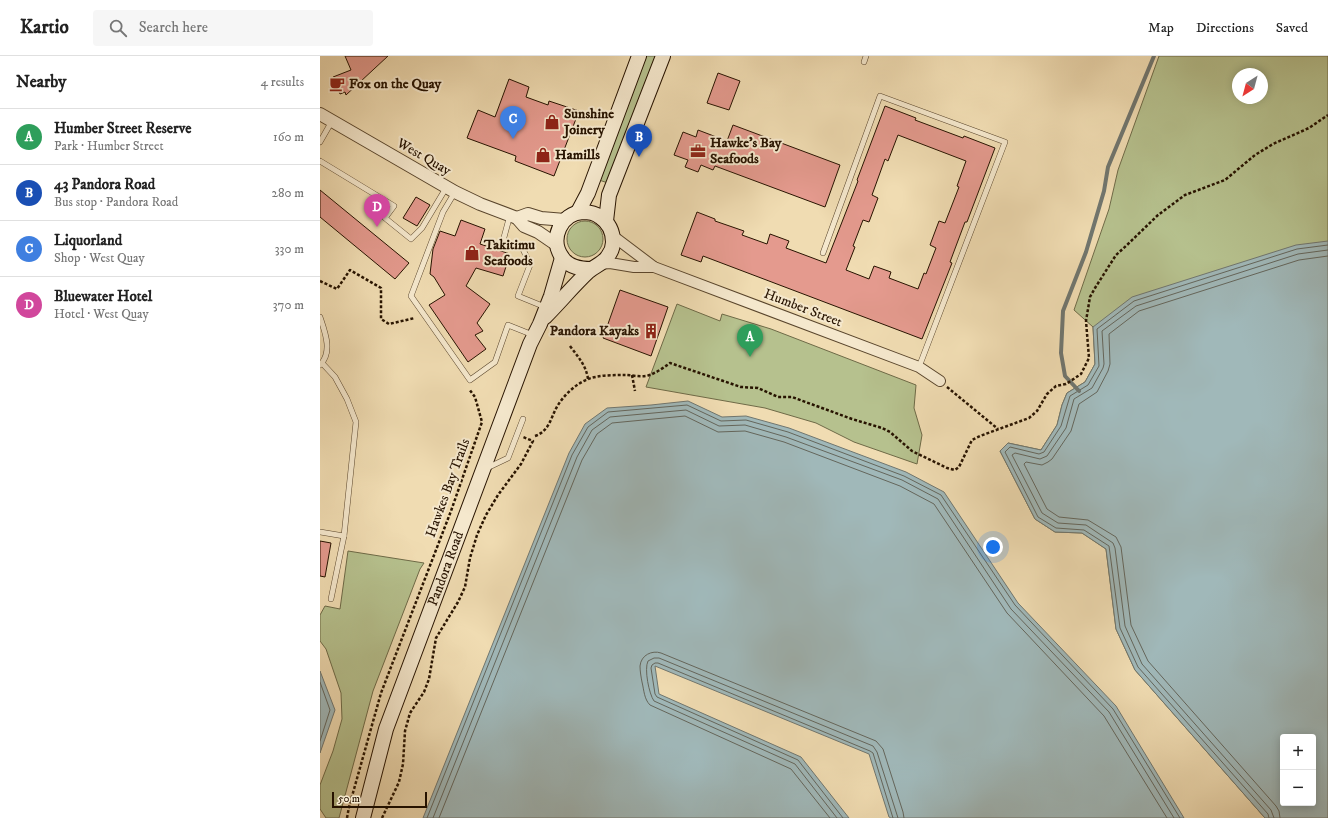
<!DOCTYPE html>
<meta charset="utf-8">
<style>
body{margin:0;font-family:"IM FELL DW Pica",serif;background:#f6f6f6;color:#222}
.controls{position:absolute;right:12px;bottom:12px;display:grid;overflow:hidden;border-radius:4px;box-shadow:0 2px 10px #0003}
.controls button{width:36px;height:36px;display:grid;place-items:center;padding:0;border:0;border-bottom:1px solid #e0e0e0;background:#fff;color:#222;font:20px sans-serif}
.compass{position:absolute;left:912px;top:12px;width:36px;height:36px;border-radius:50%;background:#fff;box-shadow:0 2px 10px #0003;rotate:216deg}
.scale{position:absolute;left:12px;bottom:10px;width:95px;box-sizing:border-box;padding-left:4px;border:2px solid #271300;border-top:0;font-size:11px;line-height:14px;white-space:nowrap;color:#271300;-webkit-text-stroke:3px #f5e8cd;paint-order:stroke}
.you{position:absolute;left:673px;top:491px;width:14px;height:14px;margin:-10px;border:3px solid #fff;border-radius:50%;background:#1a73e8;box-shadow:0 0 0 6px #1a73e833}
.badge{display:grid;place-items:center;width:26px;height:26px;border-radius:50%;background:#8f2418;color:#fff;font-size:13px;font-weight:700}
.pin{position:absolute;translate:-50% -33px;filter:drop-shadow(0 1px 2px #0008)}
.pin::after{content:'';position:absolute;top:21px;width:14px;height:12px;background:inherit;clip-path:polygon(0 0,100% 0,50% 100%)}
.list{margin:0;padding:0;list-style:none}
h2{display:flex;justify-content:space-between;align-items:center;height:52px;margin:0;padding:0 16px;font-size:17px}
h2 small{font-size:13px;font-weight:400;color:#767676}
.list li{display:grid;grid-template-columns:26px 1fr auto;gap:12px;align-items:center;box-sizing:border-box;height:56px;padding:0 16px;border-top:1px solid #e0e0e0}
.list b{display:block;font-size:15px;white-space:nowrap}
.list p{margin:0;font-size:13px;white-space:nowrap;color:#767676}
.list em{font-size:13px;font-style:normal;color:#767676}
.icon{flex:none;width:22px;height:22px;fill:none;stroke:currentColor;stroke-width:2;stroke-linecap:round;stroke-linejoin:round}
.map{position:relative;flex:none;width:1008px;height:762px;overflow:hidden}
header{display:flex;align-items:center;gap:24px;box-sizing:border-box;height:56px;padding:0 20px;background:#fff;border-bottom:1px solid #e0e0e0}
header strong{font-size:19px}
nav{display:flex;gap:22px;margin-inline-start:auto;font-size:14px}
.search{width:280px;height:36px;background:#f6f6f6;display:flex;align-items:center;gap:10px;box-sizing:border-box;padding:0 14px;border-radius:4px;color:#767676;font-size:15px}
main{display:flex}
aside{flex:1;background:#fff}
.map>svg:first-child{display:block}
</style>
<header>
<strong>Kartio</strong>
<div class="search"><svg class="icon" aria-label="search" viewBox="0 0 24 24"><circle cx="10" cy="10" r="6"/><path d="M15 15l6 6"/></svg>Search here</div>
<nav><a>Map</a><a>Directions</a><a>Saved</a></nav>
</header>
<main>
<aside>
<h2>Nearby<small>4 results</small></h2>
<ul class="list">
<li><span class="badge" style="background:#2e9e5b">A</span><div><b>Humber Street Reserve</b><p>Park · Humber Street</p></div><em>160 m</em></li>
<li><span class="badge" style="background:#1a4fb4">B</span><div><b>43 Pandora Road</b><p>Bus stop · Pandora Road</p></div><em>280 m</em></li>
<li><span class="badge" style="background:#3f7fe0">C</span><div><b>Liquorland</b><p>Shop · West Quay</p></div><em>330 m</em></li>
<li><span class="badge" style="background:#d1479c">D</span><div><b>Bluewater Hotel</b><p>Hotel · West Quay</p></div><em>370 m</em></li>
</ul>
</aside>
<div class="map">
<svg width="1008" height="762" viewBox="0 0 1008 762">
<rect width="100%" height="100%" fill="#f0dcb2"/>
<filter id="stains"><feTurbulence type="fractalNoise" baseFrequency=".005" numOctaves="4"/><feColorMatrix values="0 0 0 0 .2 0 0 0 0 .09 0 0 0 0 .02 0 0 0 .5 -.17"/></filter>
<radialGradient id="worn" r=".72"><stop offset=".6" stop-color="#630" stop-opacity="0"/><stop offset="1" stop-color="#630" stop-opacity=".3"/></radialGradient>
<g fill="#b6c18e" stroke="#6e6a47" fill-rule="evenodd">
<polygon points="326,0 336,0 288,127 279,124"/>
<path d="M839 0H1008V762H945L815 614 796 573 786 493 762 477 735 476 715 463 680 395 688 387 721 394 737 369 742 349 747 337 765 326 775 308 773 271 754 254 789 153 798 114ZM918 18H942V42H918ZM963 681H993V747H963Z"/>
<circle cx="265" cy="183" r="18"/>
<polygon points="357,248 400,265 402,258 451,273 596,329 594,352 602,379 597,408 534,386 496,367 445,352 326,331"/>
<polygon points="28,495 104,507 100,513 53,635 19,762 6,762 0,753 0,729 13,695 22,663 21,637 6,593 0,585 0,559 5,550 20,553"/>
</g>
<g fill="#a0b8b9" stroke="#70766f" fill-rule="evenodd">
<path d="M1008 185V762H945L815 614 796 573 786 493 762 477 735 476 715 463 680 395 688 387 721 394 737 369 742 349 747 337 765 326 775 308 773 271 812 241 976 189ZM963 681H993V747H963Z"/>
<polygon points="368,345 402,361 426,360 469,372 586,416 624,436 698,547 796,650 864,762 571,762 569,761 549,698 335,610 339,638 481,701 529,762 103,762 249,397 265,368 287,352 331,349"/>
<polygon points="0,615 15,654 0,697"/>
</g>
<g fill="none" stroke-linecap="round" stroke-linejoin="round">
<g stroke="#64665c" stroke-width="1">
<polyline points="0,626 10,654 0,685"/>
<polyline points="107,762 252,399 268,371 288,356 367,349 401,365 426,364 468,376 584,420 621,439 695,549 793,653 860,762"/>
<polyline points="113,762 257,401 272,374 290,361 366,354 399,370 425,369 466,381 582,424 618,443 691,553 789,656 854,762"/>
<polyline points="119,762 262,404 277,378 292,367 365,360 398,376 425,375 464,386 580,430 614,448 687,557 784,660 847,762"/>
<path d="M510 762 471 713 330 649C324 643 324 634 322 626 321 621 320 615 320 610 321 599 332 594 341 597L556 685 563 693 583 756 584 762"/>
<path d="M517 762 475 708 334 645C329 638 324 613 328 605L334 602H339L553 690 557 696 578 762"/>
<polyline points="523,762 478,704 337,641 335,638 331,612 332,609 335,607 338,607 550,695 553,697 573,762"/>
<polyline points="949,762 948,758 818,611 800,572 789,490 764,474 736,472 718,461 685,396 690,391 719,398 724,396 741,370 750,340 768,329 779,310 777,273 814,245 977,193 1008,189"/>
<polyline points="954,762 951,754 822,608 805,570 795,492 793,487 766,469 738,467 722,457 692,399 695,397 720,403 727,400 746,372 754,343 772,332 783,312 784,308 782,275 816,250 978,198 1008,194"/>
<polyline points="960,762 959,755 956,750 828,605 811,569 801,491 796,481 768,464 739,461 727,453 704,408 706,406 722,409 728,406 732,403 751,375 759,348 777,336 788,315 790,308 789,278 819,255 979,204 1008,200"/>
</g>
<polyline stroke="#70766f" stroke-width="4" points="759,335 745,320 741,297 743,255 766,196 784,135 788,111 834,0"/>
</g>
<g fill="#e49a8e" stroke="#271300" fill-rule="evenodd">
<polygon points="25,0 68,0 26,39 25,36 20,38 13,21 31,14"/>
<polygon points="398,17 420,25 409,54 387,47"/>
<polygon points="189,23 209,31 206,41 228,49 229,45 259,55 234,120 195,105 196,100 147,82 158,54 175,61"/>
<path d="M565 50 596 62 595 64 643 82 644 80 675 92 647 166H645L630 206 632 207 602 283 383 200 381 206 361 199 377 156 395 163V165L424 175 422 179 447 188 450 178 469 185 466 192 506 207 538 125 537 124ZM578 79 646 105 637 130 639 131 625 167 619 165 610 189 616 192 606 218 604 217 598 233 569 222 571 216 554 210 549 223 526 214 535 191 533 190 543 164 549 166 558 142 552 139 565 103 568 105Z"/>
<polygon points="413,69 520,109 505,151 395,110 393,114 381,109 378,116 365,111 368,104 354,99 363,76 376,81 378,74 407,85"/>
<polygon points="0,134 89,207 75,223 0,161"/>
<polygon points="96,141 110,149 97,170 83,162"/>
<polygon points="141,164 165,173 160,188 190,198 183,220 156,212 146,230 170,248 157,267 163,275 155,279 166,293 148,306 109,249 125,239 114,221 110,218 113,193 120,175 135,180"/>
<polygon points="300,234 348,251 331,300 283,282"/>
<polygon points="0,485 11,487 5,521 0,520"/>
</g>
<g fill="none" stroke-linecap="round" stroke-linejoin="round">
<g stroke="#59452c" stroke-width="6">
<g id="service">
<polyline points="544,6 546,0"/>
<polyline points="0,86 12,65"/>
<polyline points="0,105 74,150 65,162 91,183 102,172 126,132"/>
<polyline points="135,136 123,156 91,240 150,324 175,306 188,269 213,279"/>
<polyline points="190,159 183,185 203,193 210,209 198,240 225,251"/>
<polyline points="503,197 560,40 685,86 599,311"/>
<path d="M0 261C5 276 13 296 0 309"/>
<polyline points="2,307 15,321 27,343 36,366 24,480 11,543"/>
<polyline points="167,412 188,402 203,363"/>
<polyline points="0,476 24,480"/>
</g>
</g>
<g stroke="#59452c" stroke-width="12">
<g id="minor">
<polyline points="293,180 334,211 599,311 620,325"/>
<polyline points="280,208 290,207 314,211 334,211"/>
</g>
</g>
<g stroke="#59452c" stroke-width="14">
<g id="tertiary">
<polyline points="0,58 135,136 160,148 197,162 204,170 218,176 237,189"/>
<polyline points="197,162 208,158 221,162 245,164"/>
</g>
</g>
<g stroke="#271300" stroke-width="16">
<g id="secondary">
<polyline points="258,156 268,137 319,0"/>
<polyline points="286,165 289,139 343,0"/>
<path d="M225 261C240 246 253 230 269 215 275 210 284 207 288 200 291 196 293 191 293 186 293 175 289 167 280 161 275 157 269 156 263 156 241 157 229 183 242 201 248 211 261 213 271 213"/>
<path id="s1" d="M43 762 66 673 210 288 220 268 231 240 242 202"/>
</g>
</g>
<g stroke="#271300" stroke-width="2.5" stroke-dasharray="3 2" stroke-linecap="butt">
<polyline points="0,225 17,233 30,214 61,232 61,263 69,268 95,262"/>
<path d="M250 290C258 301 266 309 268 323"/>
<polyline points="312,319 315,335"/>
<polyline points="627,331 678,373"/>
<path d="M215 380C230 375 231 360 238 349 245 338 256 328 268 323 279 319 293 319 305 319 311 319 319 321 326 320 335 318 343 312 350 307L421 331 438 332 458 341H472L532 363 562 372 570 376 592 395 627 412 635 414 639 411 652 384 660 380 709 362 717 355 727 338 736 330 746 328 761 318 769 302 766 265 770 241 775 232 796 199 807 189 838 159 865 139 905 124 935 99 953 88 989 72 1008 59"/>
<polyline points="27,762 29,751 61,637 131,455 162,366 155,341 149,333"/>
<polyline points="62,762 79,726 83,708 85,675 90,657 104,636 109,623 116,582 138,546 145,531 150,502 157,479 166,459 178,439 201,408 213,385 203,381"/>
</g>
<use href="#service" stroke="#f5e8cd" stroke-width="5"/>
<use href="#minor" stroke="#f5e8cd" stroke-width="10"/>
<use href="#tertiary" stroke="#f5e8cd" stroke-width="12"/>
<use href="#secondary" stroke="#f5e8cd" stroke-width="14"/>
</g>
<defs>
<g id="cafe-bare" transform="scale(1.2)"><path d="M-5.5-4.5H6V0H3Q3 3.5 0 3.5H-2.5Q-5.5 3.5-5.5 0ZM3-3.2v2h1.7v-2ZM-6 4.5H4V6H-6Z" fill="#8f2418" stroke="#f5e8cd" stroke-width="2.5" paint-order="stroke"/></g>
<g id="shop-bare" transform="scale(1.2)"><path d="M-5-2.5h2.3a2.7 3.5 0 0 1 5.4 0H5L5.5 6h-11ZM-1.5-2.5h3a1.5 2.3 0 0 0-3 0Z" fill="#8f2418" stroke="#f5e8cd" stroke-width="2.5" paint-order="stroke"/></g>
<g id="office-bare" transform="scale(1.2)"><path d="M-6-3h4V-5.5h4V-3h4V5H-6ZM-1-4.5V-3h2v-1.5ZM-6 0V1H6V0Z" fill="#8f2418" stroke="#f5e8cd" stroke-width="2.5" paint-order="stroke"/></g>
<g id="building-bare" transform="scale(1.2)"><path d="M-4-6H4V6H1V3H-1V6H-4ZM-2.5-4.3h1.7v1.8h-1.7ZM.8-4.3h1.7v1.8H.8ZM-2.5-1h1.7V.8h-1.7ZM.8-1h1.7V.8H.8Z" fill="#8f2418" stroke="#f5e8cd" stroke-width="2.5" paint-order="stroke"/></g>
</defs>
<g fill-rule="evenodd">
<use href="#cafe-bare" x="17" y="28"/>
<use href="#shop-bare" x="232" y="66"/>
<use href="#office-bare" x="378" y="95"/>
<use href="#shop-bare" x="223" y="99"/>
<use href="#shop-bare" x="152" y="197"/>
<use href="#building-bare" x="331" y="275"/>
</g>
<g text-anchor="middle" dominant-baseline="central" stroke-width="4" stroke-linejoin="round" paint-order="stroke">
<g font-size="14" font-weight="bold" fill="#271300" stroke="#f5e8cd" text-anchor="start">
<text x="29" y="28">Fox on the Quay</text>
<text x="244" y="58">Sunshine<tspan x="244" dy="16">Joinery</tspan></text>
<text x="390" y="87">Hawke's Bay<tspan x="390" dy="16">Seafoods</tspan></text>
<text x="235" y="99">Hamills</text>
<text x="164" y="189">Takitimu<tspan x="164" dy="16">Seafoods</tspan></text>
<text x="319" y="275" text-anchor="end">Pandora Kayaks</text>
</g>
<g font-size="14" fill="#271300" stroke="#f5e8cd">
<text transform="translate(104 101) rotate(30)">West Quay</text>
<text transform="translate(483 252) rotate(21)">Humber Street</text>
<text transform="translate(128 432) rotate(-70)">Hawkes Bay Trails</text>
<text stroke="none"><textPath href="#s1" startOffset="263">Pandora Road</textPath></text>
</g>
</g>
<rect width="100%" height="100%" filter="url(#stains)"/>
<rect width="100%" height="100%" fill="url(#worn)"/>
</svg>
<div class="controls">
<button>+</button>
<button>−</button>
</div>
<svg class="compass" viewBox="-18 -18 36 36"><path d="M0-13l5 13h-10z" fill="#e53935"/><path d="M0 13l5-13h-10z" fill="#767676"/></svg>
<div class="scale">50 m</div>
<div class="you"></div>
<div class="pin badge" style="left:430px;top:301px;background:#2e9e5b">A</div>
<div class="pin badge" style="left:319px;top:101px;background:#1a4fb4">B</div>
<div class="pin badge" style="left:193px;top:83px;background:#3f7fe0">C</div>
<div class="pin badge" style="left:57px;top:171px;background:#d1479c">D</div>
</div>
</main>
